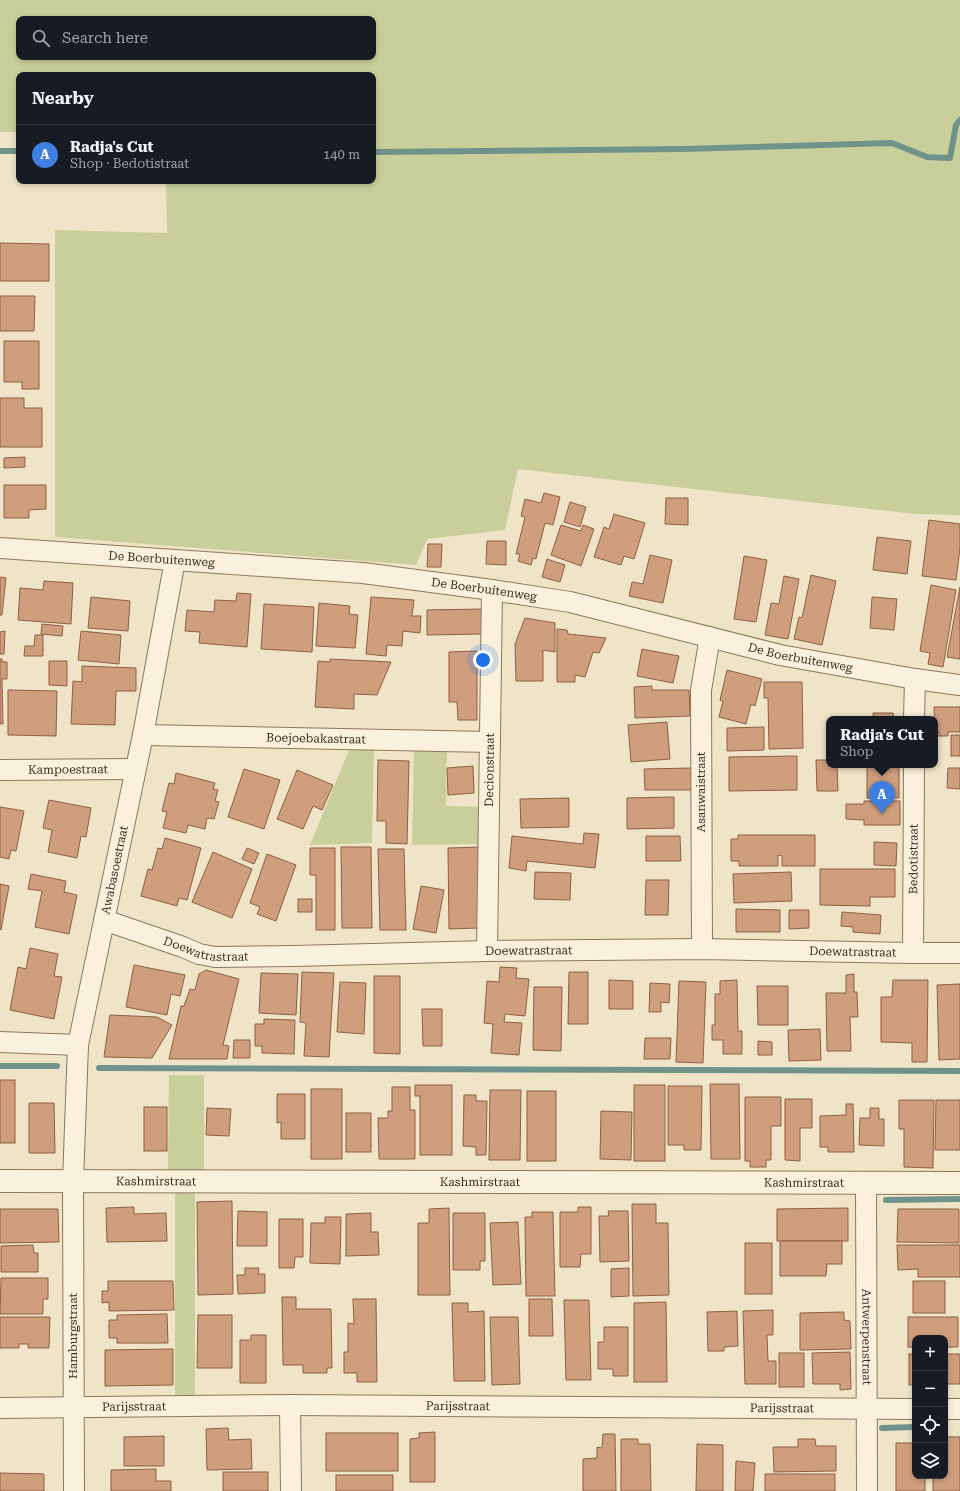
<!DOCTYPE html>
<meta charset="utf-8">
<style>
body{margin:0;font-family:"Roboto Serif",serif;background:#242831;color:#f1f3f6}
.controls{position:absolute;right:12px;bottom:12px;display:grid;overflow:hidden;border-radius:8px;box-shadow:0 2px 6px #0003}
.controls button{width:36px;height:36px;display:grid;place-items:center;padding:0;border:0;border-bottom:1px solid #363941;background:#171b24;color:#f1f3f6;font:20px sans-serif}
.you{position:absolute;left:483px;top:660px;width:14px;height:14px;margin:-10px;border:3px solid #fff;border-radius:50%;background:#1a73e8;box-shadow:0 0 0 6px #1a73e833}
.badge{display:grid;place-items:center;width:26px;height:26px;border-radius:50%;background:#ea580c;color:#fff;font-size:13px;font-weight:700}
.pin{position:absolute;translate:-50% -33px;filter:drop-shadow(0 1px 2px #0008)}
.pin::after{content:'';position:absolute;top:21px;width:14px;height:12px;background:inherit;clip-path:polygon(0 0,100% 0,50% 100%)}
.popup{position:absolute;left:826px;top:716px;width:112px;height:52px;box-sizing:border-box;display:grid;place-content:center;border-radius:8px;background:#171b24;filter:drop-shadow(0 1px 3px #0005);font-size:13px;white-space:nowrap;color:#9ea1a6}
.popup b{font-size:15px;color:#f1f3f6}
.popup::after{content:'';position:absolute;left:50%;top:100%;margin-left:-8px;border:8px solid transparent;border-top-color:#171b24}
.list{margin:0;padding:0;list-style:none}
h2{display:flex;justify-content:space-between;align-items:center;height:52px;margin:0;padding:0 16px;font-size:17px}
h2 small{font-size:13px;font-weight:400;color:#9ea1a6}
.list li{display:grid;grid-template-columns:26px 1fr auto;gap:12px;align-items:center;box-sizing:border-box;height:60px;padding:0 16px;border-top:1px solid #363941}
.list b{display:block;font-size:15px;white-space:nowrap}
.list p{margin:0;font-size:13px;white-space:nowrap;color:#9ea1a6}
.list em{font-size:13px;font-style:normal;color:#9ea1a6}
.icon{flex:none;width:22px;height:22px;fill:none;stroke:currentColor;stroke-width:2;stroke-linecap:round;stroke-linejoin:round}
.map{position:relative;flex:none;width:960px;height:1491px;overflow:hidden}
.search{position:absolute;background:#171b24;box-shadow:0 2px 6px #0003;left:16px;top:16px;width:360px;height:44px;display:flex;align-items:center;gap:10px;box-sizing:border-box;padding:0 14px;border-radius:8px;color:#9ea1a6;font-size:15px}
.panel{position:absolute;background:#171b24;box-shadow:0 2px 6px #0003;left:16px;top:72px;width:360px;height:112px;border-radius:8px}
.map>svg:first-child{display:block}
</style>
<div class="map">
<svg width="960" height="1491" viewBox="0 0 960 1491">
<rect width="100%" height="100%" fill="#f0e4c8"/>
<g fill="#c9cf9b" fill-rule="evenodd">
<path d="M0 0H960V515L915 514 518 469 505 530 427 539 416 565 55 537V230L167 233 166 181H373V75H19V132H0ZM19 19H373V57H19Z"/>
<polygon points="351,745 374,746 372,843 310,845"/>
<polygon points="414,745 447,745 446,806 488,807 488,844 412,845"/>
<polygon points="169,1075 204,1075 204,1171 168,1170"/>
<rect x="175" y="1191" width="20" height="209"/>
</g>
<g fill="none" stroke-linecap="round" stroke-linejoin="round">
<g stroke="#6f938a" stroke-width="6">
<polyline points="0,151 19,151"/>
<polyline points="373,152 683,149 892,143 927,157 950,158 956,125 960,120"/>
<polyline points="0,1066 57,1066"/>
<polyline points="99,1068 960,1071"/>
<polyline points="886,1200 960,1199"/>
<polyline points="882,1428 915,1427"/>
</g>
</g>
<g fill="#cf9f7d" stroke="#8d5f41">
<polygon points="0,243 49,244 49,281 0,281"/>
<polygon points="0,296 35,296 34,331 0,331"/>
<polygon points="4,341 39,341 39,389 22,389 22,382 4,382"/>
<polygon points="0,398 24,398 24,408 42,408 42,447 0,447"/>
<polygon points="25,457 25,467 4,468 4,458"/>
<polygon points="4,485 46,485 46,509 29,510 29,518 4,518"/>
<polygon points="544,493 560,497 553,525 545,523 536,559 533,558 531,565 518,561 520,554 516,554 525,517 521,516 525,499 541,503"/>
<polygon points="666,498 688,498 688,525 665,524"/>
<polygon points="570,502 586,507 580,527 564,522"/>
<polygon points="614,514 645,523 634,559 624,556 621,565 594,557 604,527 609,529"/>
<polygon points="929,520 960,524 960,548 956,580 922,576"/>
<polygon points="561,525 581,531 583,525 594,529 581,566 551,555"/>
<polygon points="877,537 911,541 907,574 873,570"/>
<polygon points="487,541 506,541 506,565 486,564"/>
<polygon points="428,544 442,544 441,567 427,567"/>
<polygon points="650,555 672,560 663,603 629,596 632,582 643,584"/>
<polygon points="744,556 767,560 756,622 734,619"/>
<polygon points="547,559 565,565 560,582 542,577"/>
<polygon points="811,575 836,581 822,645 794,639 799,617 802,618"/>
<polygon points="784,576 799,579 788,639 765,635 771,603 779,604"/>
<polygon points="0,577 6,578 2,615 0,615"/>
<polygon points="44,581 73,583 71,624 18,620 20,588 43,590"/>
<polygon points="931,585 956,590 943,667 928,664 930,653 920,651"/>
<polygon points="960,587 960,659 947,657"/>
<polygon points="237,593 251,594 247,647 199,643 200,632 185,631 187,610 214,612 215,600 236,601"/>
<polygon points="91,597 130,601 128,631 88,628"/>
<polygon points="371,597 414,600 412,616 421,616 420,633 403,631 402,646 387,645 386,656 366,654"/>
<polygon points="872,597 897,599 894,630 870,628"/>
<polygon points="319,603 350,606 349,614 358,615 355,648 316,646"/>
<polygon points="264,604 314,607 312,652 261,649"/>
<polygon points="482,609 482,634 427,635 427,610"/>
<polygon points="525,618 555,623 555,652 543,650 543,681 516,681 515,644"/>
<polygon points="42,624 63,626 62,636 41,634"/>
<polygon points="557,629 567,630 568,634 606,638 599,653 593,652 585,677 575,675 575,682 557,682"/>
<polygon points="5,631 4,654 0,654 0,632"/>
<polygon points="81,631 121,635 119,664 78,660"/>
<polygon points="35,635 43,635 43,656 24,656 25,646 34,646"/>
<polygon points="642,649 679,656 673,683 637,676"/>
<polygon points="477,651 477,720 458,720 457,702 449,702 449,652"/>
<polygon points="0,659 2,659 2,662 7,662 7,679 2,679 3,724 0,724"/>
<polygon points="330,659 391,662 377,695 354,694 354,709 315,707 318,661 330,662"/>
<polygon points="49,661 67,661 67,686 49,685"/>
<polygon points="82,666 136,668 136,691 116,691 115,725 71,724 73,681 82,682"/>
<polygon points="727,670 762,679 755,706 751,704 746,724 719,717 723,701 720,700"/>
<polygon points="764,682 802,682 803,748 769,749 768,698 764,698"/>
<polygon points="652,686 652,690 689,690 690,716 635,718 634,687"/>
<polygon points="8,690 57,691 56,736 8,735"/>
<polygon points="934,707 960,707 960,732 948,732 948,736 939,736 939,732 935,732"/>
<polygon points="873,713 893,713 894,719 873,719"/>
<polygon points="667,722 670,759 631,762 628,725"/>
<polygon points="764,727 764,750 727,751 727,728"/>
<rect x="951" y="735" width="9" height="21"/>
<polygon points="797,756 797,790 729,791 729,757"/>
<polygon points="378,760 409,761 407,844 386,843 386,821 377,821"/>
<polygon points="816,760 829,760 829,765 837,765 838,791 817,791"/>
<polygon points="473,766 474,793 448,795 447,768"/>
<rect x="867" y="766" width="32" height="32"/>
<polygon points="694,768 695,790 645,790 644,769"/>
<polygon points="948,768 960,768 960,789 947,788"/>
<polygon points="244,769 280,780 264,829 228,817"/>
<polygon points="297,770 333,785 322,810 313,806 303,829 277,819"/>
<polygon points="176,773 215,783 213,789 218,790 215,801 219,802 214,819 207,818 205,829 188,825 186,833 163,828 167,812 162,811 169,783 174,784"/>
<polygon points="674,797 674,828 627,829 627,798"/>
<polygon points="569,798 569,827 521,828 520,799"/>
<polygon points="49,800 91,808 86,837 81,836 77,858 48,852 52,830 43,828"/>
<polygon points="864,801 900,801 900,825 864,825 864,820 846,819 846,804 864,804"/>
<polygon points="0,807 24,811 16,851 11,850 9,859 0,857"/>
<polygon points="584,833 599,834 595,868 527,861 526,871 509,868 512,836 583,844"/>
<polygon points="738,835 815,835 815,866 782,866 782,856 778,855 778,866 739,866 739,861 731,861 731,839 738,839"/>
<polygon points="646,836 680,836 681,861 646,861"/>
<polygon points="165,838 201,848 187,900 179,898 177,906 141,896 148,869 152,870 158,848 162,849"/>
<polygon points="874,842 897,843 896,866 874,865"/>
<polygon points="341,847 371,847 372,928 342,928"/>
<polygon points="482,847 479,928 449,929 448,848"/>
<polygon points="247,848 259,853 254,864 242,859"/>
<polygon points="310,848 335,848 335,930 316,930 316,875 310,875"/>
<polygon points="378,849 404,849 406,930 380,930"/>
<polygon points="213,852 252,869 232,918 192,902"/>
<polygon points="267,854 296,865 276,921 257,914 260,907 250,903"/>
<polygon points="820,869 895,869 895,897 870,897 870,906 820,905"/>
<polygon points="535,872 571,873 570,900 534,899"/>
<polygon points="791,872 792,901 734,903 733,874"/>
<polygon points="31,874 66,881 64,892 77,895 69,934 35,927 42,891 28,889"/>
<polygon points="646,880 669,880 668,915 645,915"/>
<polygon points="0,884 9,886 1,930 0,929"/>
<polygon points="421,886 444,890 436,933 413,929"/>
<rect x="298" y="899" width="14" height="13"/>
<polygon points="736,909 780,910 780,932 736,932"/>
<polygon points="789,910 809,910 809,928 789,929"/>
<polygon points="842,912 881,915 880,934 853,932 853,927 841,926"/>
<polygon points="30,948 58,954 54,976 62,977 54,1019 10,1010 18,967 26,969"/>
<polygon points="134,965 185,975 180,996 171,994 167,1015 126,1007"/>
<polygon points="500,967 517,968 516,978 529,979 525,1016 505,1014 504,1022 522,1023 519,1055 491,1053 493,1024 484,1023 487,981 499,982"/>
<polygon points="206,970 239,979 223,1045 229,1046 227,1059 169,1059 181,1006 184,1006 190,989 195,990 199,974"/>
<polygon points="302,972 334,973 329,1057 304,1056 306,1023 300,1022"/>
<polygon points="569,972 588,972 588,1024 568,1024"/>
<polygon points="261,973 298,974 296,1015 259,1013"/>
<polygon points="854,974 854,992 857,992 858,1017 850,1017 851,1051 827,1051 826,993 846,993 846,975"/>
<polygon points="374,976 400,976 400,1054 374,1053"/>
<polygon points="609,980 633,981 633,1009 609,1009"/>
<polygon points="737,980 738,1031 742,1031 742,1054 723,1054 723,1040 712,1040 712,1025 715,1025 715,994 720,994 720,981"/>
<polygon points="893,980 928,980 927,1062 912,1062 912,1043 881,1042 881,997 892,997"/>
<polygon points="679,981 706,982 703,1063 676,1062"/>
<polygon points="340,982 366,983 364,1034 337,1032"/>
<polygon points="650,983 670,984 669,1003 661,1002 661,1012 649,1012"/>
<polygon points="960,984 960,1059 939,1060 937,985"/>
<polygon points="757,986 788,986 788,1025 758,1025"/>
<polygon points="534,987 562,987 561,1051 533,1050"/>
<polygon points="422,1009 442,1009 442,1046 423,1046"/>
<polygon points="110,1015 157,1017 172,1025 152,1058 104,1057"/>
<polygon points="264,1019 295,1020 294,1054 262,1053 262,1046 255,1046 255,1024 264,1024"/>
<polygon points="820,1029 821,1060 789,1061 788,1030"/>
<polygon points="645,1038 671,1038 670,1059 644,1059"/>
<polygon points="234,1040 250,1040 250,1058 233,1058"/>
<polygon points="758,1041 772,1042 772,1055 758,1055"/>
<rect x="0" y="1080" width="15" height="63"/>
<polygon points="710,1084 739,1084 740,1159 711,1159"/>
<polygon points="415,1085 452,1085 452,1155 420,1155 420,1096 415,1096"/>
<rect x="634" y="1085" width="31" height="76"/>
<polygon points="668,1086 702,1086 701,1150 684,1150 684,1145 668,1145"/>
<polygon points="392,1087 410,1087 410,1110 415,1110 415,1159 379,1159 378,1118 388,1118 388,1111 392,1111"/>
<rect x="311" y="1089" width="31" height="70"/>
<polygon points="490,1090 521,1090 520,1160 489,1160"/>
<rect x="527" y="1091" width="29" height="70"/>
<polygon points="277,1094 305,1094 305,1139 281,1139 281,1122 277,1123"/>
<polygon points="464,1095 476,1095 476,1101 487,1101 486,1155 476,1155 476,1147 463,1146"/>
<polygon points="745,1097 781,1097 781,1126 771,1126 771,1160 766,1160 766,1167 750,1167 750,1161 745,1161"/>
<polygon points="785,1099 812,1099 812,1128 800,1128 800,1161 785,1160"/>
<polygon points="899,1100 934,1100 933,1168 904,1167 904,1129 899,1129"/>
<polygon points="936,1100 960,1100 960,1150 935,1150"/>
<polygon points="29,1103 54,1103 55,1153 29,1153"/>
<polygon points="846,1104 853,1104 854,1152 828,1152 828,1147 820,1147 820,1116 846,1115"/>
<rect x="144" y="1107" width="23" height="44"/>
<polygon points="207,1108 231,1109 229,1136 206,1135"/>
<polygon points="870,1108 879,1108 879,1119 884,1119 884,1146 859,1145 860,1118 870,1118"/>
<polygon points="601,1111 632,1112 631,1160 600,1159"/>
<rect x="346" y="1113" width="25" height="39"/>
<polygon points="232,1201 233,1294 198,1295 197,1202"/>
<polygon points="632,1204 656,1204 656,1223 668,1223 669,1295 633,1296"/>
<polygon points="134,1207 134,1214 166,1213 167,1241 107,1242 106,1208"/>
<polygon points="578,1207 591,1207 591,1254 581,1254 580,1267 560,1267 560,1212 578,1212"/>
<polygon points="449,1208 450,1295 418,1295 418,1223 429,1223 429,1209"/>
<polygon points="848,1208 848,1241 777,1241 777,1209"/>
<polygon points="0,1209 58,1209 59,1242 0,1243"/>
<polygon points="898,1209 959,1209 959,1243 897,1242"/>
<polygon points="238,1211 267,1212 267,1246 237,1246"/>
<polygon points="608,1211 628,1211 629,1261 600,1262 599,1216 609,1216"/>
<polygon points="532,1212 553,1212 555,1296 526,1296 525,1217 532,1217"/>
<polygon points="371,1213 371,1232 378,1232 379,1255 346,1256 346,1214"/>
<polygon points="453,1213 485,1213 485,1261 480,1261 480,1270 453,1270"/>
<polygon points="325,1217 341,1217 340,1264 310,1263 311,1223 325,1223"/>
<polygon points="279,1219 303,1219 303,1257 295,1257 294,1268 279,1268"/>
<polygon points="518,1222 521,1284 493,1285 490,1223"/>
<polygon points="780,1241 842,1241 842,1264 827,1264 826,1276 780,1276"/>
<rect x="745" y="1243" width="27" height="51"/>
<polygon points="33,1245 34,1253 38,1253 38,1272 1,1272 1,1246"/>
<polygon points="897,1245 960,1245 960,1277 918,1277 918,1269 898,1270"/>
<polygon points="245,1268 259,1268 258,1274 265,1274 265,1293 238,1294 237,1275 245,1275"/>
<polygon points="629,1268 629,1296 611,1297 611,1269"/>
<polygon points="1,1278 48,1278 48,1299 43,1299 43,1314 0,1314"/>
<polygon points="108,1281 173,1281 174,1310 109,1311 109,1302 102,1303 102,1291 108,1291"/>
<rect x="913" y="1281" width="32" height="32"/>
<polygon points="282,1297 296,1297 296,1309 331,1309 332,1368 327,1368 327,1373 303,1373 303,1365 283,1365"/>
<polygon points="353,1299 376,1299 377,1382 357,1382 357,1373 344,1373 344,1352 348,1352 348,1323 354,1324"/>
<polygon points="529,1299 552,1299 553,1336 529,1336"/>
<polygon points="564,1300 589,1300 591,1380 566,1380"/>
<polygon points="666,1302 667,1382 634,1382 634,1303"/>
<polygon points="452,1303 468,1303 468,1312 484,1311 485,1381 454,1381"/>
<polygon points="773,1310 773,1335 767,1335 768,1361 776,1361 776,1384 745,1384 743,1311"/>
<polygon points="737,1311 738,1346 724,1347 724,1351 708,1351 707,1312"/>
<polygon points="844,1312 844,1320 850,1321 851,1349 800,1350 800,1313"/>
<polygon points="167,1314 168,1343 117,1343 117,1338 109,1338 109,1320 117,1320 117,1315"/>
<polygon points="198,1315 232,1315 232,1368 197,1368"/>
<polygon points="0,1317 50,1317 49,1348 28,1348 28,1344 19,1344 19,1348 0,1348"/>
<polygon points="490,1317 518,1317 520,1384 492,1385"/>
<polygon points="908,1317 958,1317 958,1347 945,1347 945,1338 915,1338 915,1347 908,1347"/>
<polygon points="604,1327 628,1327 628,1376 613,1376 613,1369 598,1369 598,1342 604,1342"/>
<polygon points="251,1335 266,1335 266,1383 240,1383 240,1340 251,1340"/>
<polygon points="173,1349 173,1385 105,1386 105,1350"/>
<polygon points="850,1352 851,1389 840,1390 840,1384 813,1384 812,1353"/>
<rect x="779" y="1353" width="25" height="34"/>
<rect x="909" y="1354" width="6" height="31"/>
<rect x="945" y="1354" width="15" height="30"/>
<polygon points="228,1428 229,1440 251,1439 252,1469 207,1470 206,1429"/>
<polygon points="435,1432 435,1482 410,1482 410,1439 419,1438 419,1433"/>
<rect x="326" y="1433" width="72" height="38"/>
<polygon points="603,1434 615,1434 616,1491 583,1491 583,1459 597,1458 597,1447 602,1448"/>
<polygon points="164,1436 164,1466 124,1466 124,1437"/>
<polygon points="945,1437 960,1437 960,1491 933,1491 933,1476 945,1476"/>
<polygon points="621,1439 638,1439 638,1444 650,1444 651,1491 621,1491"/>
<polygon points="798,1439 815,1439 816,1446 836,1446 836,1471 774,1472 773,1447 798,1447"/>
<polygon points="896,1443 915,1443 915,1476 925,1476 925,1491 896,1491"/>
<polygon points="697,1444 723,1445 723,1491 696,1491"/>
<polygon points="736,1461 755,1463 753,1491 735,1491"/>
<polygon points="156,1469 156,1481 171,1481 171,1491 111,1491 111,1470"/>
<rect x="223" y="1472" width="45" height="19"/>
<polygon points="0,1473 44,1474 44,1491 0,1491"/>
<rect x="765" y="1474" width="70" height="17"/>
<rect x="336" y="1475" width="57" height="16"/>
</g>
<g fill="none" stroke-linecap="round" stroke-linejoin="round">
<g stroke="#8d765c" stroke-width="22">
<g id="minor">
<path id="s1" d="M0 548 363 573 492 590 570 602 780 655 915 679 960 685"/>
<polyline points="914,719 915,679"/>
<path id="s2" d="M143 735 490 742"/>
<path id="s3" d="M0 770 135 769"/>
<path id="s4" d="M104 920 183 947 199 954 215 957 294 956 487 951 702 949 913 953H960"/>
<polyline points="702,949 701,690 710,637"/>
<path id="s5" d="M487 951 492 590"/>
<path id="s6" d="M913 953 914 765"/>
<polyline points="0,1042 78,1045"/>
<path id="s7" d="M866 1183 867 1491"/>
<polyline points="290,1405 291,1491"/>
<path id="s8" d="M0 1408 290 1405 915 1409"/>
<polyline points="945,1409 960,1409"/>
<path id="s9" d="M74 1491 73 1181 78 1045 143 735 175 560"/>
</g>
</g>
<g stroke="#8d765c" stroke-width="24">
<g id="tertiary">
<path id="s10" d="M0 1181 960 1183"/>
</g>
</g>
<use href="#minor" stroke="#faf1dc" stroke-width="20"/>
<use href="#tertiary" stroke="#faf1dc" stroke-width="22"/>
</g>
<g text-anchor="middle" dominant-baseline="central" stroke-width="3" stroke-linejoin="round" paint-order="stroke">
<g font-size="12" fill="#3d2e20" stroke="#f7eed8">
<text stroke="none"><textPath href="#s1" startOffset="162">De Boerbuitenweg</textPath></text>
<text stroke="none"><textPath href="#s1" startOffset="486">De Boerbuitenweg</textPath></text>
<text stroke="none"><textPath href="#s1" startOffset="810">De Boerbuitenweg</textPath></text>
<text stroke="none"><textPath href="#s2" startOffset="173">Boejoebakastraat</textPath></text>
<text stroke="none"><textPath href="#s3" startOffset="68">Kampoestraat</textPath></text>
<text stroke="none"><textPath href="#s5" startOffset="181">Decionstraat</textPath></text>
<text transform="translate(701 792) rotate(-90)">Asanwaistraat</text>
<text stroke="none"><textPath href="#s6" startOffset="94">Bedotistraat</textPath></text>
<text stroke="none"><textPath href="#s9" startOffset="625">Awabasoestraat</textPath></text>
<text stroke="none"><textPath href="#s4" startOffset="107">Doewatrastraat</textPath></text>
<text stroke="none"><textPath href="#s4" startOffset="431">Doewatrastraat</textPath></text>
<text stroke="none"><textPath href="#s4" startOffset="755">Doewatrastraat</textPath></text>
<text stroke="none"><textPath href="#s10" startOffset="156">Kashmirstraat</textPath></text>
<text stroke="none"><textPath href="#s10" startOffset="480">Kashmirstraat</textPath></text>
<text stroke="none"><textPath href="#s10" startOffset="804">Kashmirstraat</textPath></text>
<text transform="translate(73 1336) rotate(-90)">Hamburgstraat</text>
<text stroke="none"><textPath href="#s7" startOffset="154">Antwerpenstraat</textPath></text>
<text stroke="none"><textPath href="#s8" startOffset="458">Parijsstraat</textPath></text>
<text stroke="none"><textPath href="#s8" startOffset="134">Parijsstraat</textPath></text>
<text stroke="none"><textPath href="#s8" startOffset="782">Parijsstraat</textPath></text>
</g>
</g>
</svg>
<div class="controls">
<button>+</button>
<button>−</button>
<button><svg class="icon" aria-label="locate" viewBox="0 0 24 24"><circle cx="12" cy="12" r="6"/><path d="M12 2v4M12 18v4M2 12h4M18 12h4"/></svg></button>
<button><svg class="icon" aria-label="layers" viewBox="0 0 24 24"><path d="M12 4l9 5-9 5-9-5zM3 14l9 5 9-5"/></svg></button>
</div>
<div class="you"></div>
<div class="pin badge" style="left:882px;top:814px;background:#3f7fe0">A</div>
<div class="popup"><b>Radja's Cut</b>Shop</div>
<div class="search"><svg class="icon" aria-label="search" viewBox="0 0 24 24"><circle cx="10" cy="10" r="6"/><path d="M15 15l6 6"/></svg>Search here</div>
<section class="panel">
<h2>Nearby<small></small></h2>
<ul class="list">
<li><span class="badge" style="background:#3f7fe0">A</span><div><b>Radja's Cut</b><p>Shop · Bedotistraat</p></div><em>140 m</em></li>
</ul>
</section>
</div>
